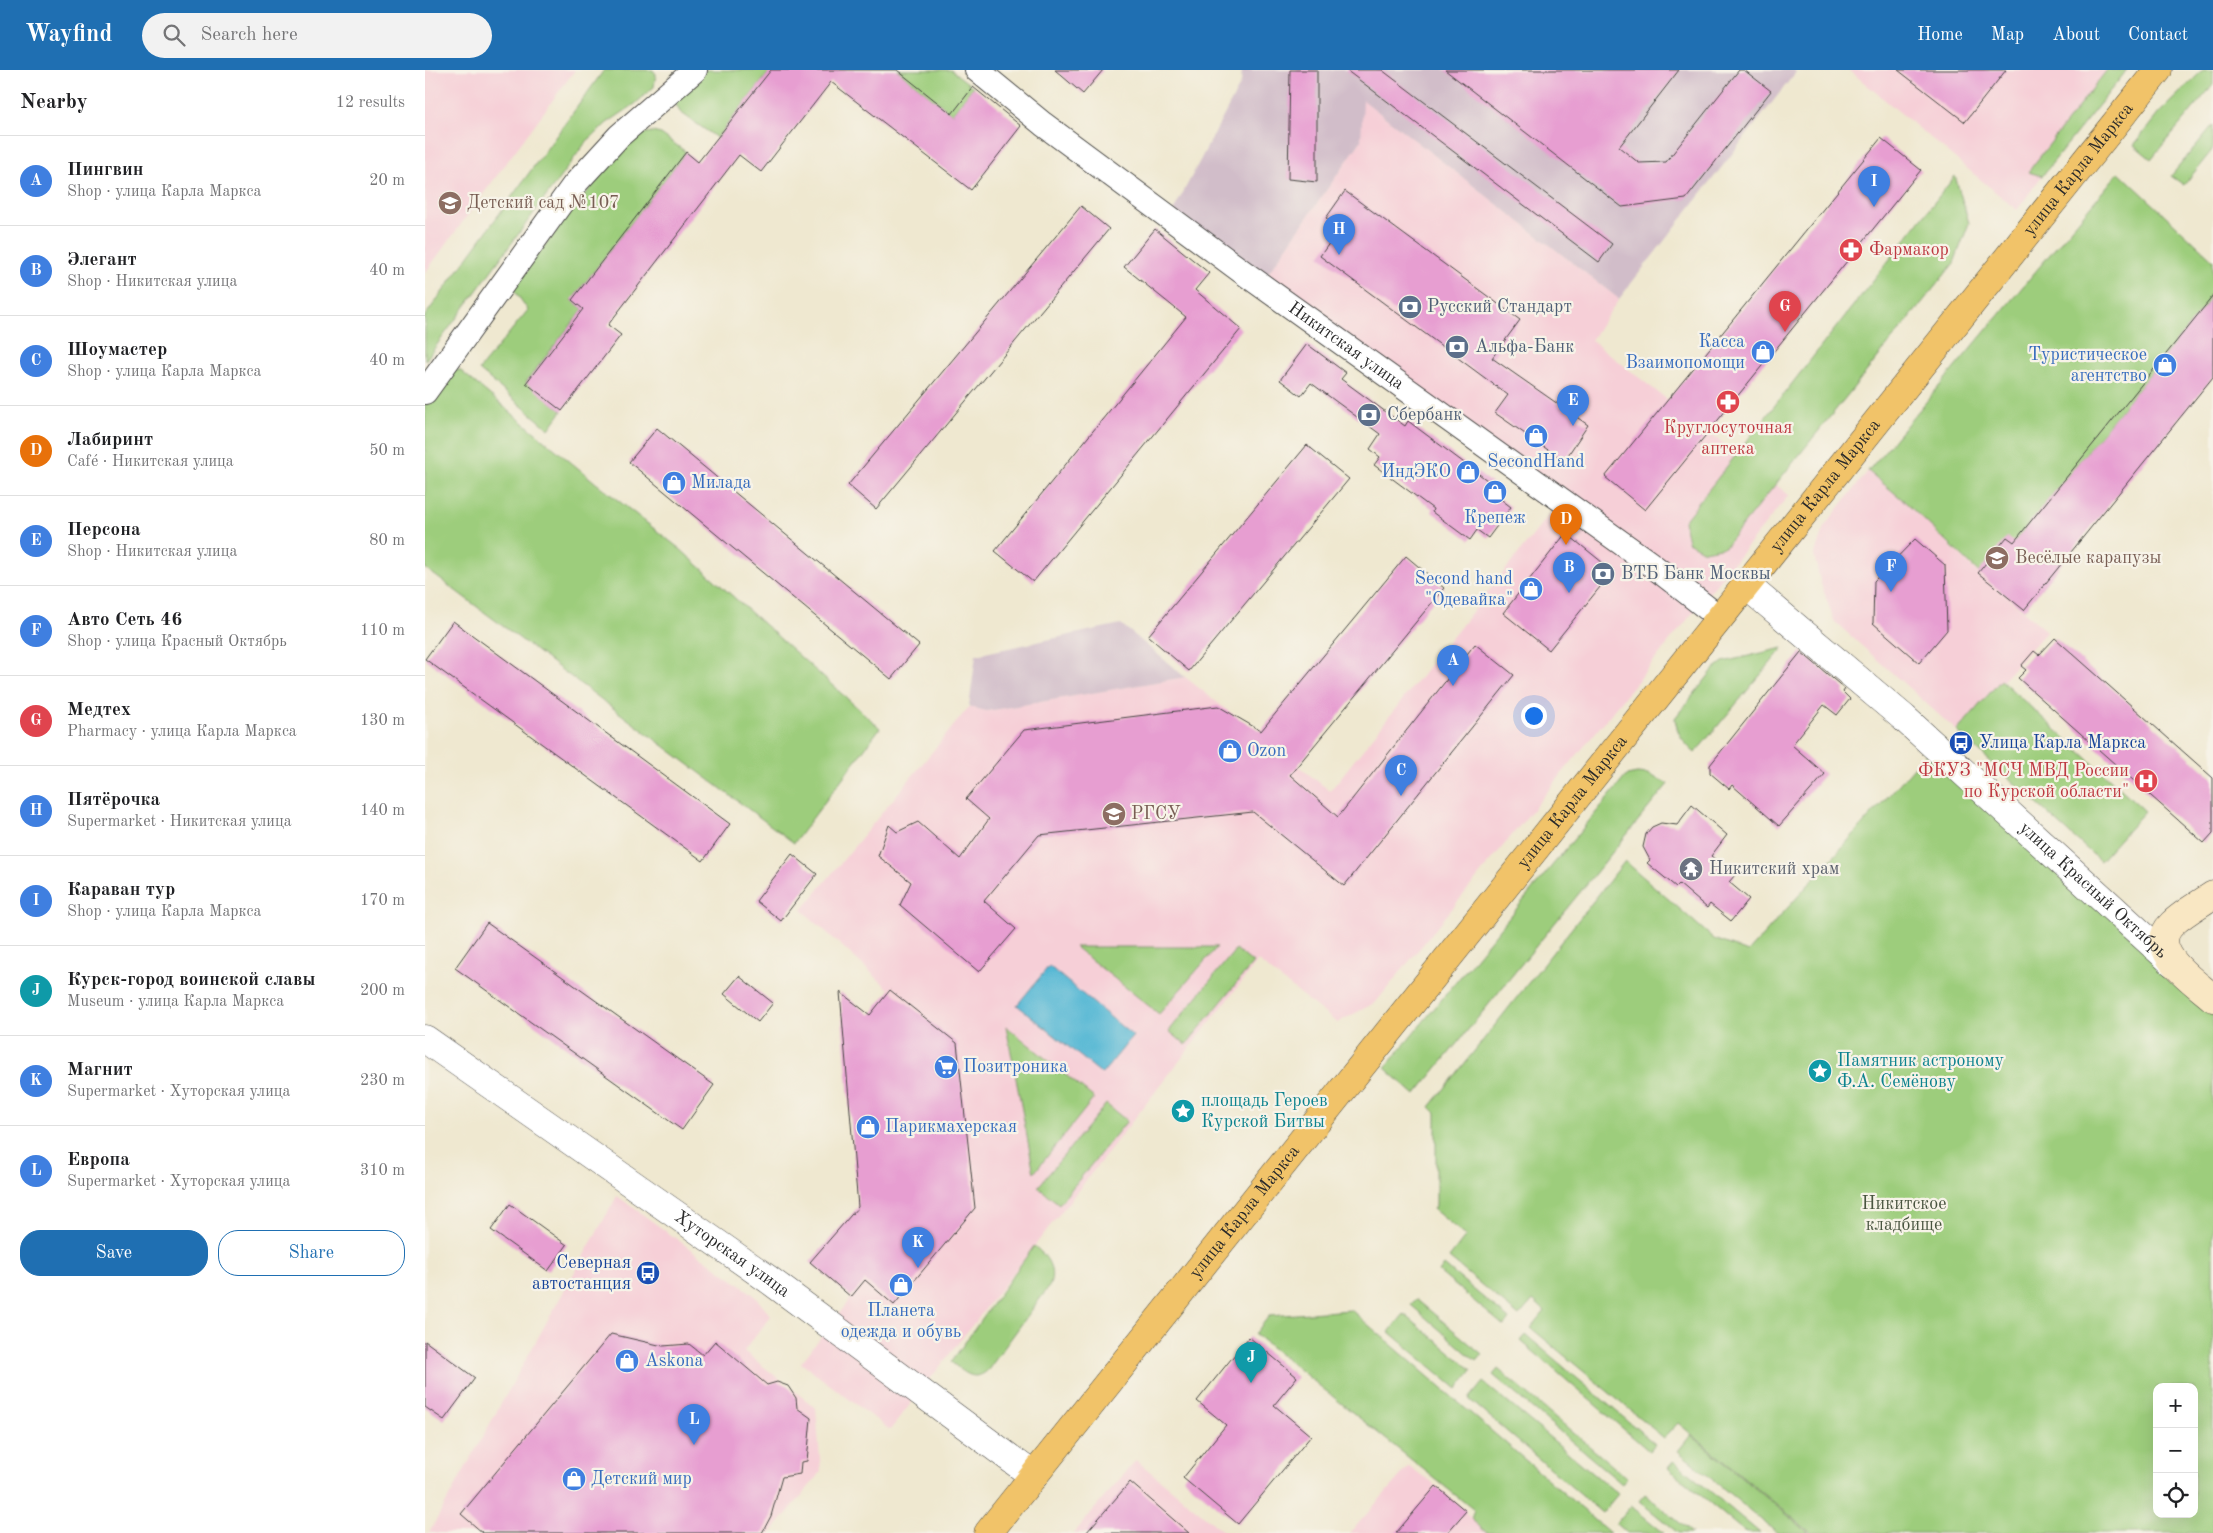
<!DOCTYPE html>
<meta charset="utf-8">
<style>
body{margin:0;font-family:"Old Standard TT",serif;background:#f2f2f2;color:#202124}
.controls{position:absolute;right:15px;bottom:15px;display:grid;overflow:hidden;border-radius:10px;box-shadow:0 5px 20px #0002}
.controls button{width:45px;height:45px;display:grid;place-items:center;padding:0;border:0;border-bottom:1px solid #e0e0e0;background:#fff;color:#202124;font:25px sans-serif}
.you{position:absolute;left:1108px;top:645px;width:18px;height:18px;margin:-12px;border:4px solid #fff;border-radius:50%;background:#1a73e8;box-shadow:0 0 0 8px #1a73e833}
.badge{display:grid;place-items:center;width:32px;height:32px;border-radius:50%;background:#1f6fb2;color:#fff;font-size:16px;font-weight:700}
.pin{position:absolute;translate:-50% -41px;filter:drop-shadow(0 1px 2px #0008)}
.pin::after{content:'';position:absolute;top:26px;width:18px;height:15px;background:inherit;clip-path:polygon(0 0,100% 0,50% 100%)}
.list{margin:0;padding:0;list-style:none}
h2{display:flex;justify-content:space-between;align-items:center;height:65px;margin:0;padding:0 20px;font-size:21px}
h2 small{font-size:16px;font-weight:400;color:#757577}
.list li{display:grid;grid-template-columns:32px 1fr auto;gap:15px;align-items:center;box-sizing:border-box;height:90px;padding:0 20px;border-top:1px solid #e0e0e0}
.list b{display:block;font-size:19px;white-space:nowrap}
.list p{margin:0;font-size:16px;white-space:nowrap;color:#757577}
.list em{font-size:16px;font-style:normal;color:#757577}
.actions{display:flex;gap:10px;padding:15px 20px}
.actions a{flex:1;padding:11px 0;border:1px solid #1f6fb2;border-radius:20px;text-align:center;font-size:18px;color:#1f6fb2}
.actions .main{background:#1f6fb2;color:#fff}
.icon{flex:none;width:28px;height:28px;fill:none;stroke:currentColor;stroke-width:2;stroke-linecap:round;stroke-linejoin:round}
.map{position:relative;flex:none;width:1788px;height:1463px;overflow:hidden}
header{display:flex;align-items:center;gap:30px;box-sizing:border-box;height:70px;padding:0 25px;background:#1f6fb2;color:#fff}
header strong{font-size:24px}
nav{display:flex;gap:28px;margin-inline-start:auto;font-size:18px}
.search{width:350px;height:45px;background:#f2f2f2;display:flex;align-items:center;gap:12px;box-sizing:border-box;padding:0 18px;border-radius:28px;color:#757577;font-size:19px}
main{display:flex}
aside{flex:1;background:#fff}
.map>svg:first-child{display:block}
</style>
<header>
<strong>Wayfind</strong>
<div class="search"><svg class="icon" aria-label="search" viewBox="0 0 24 24"><circle cx="10" cy="10" r="6"/><path d="M15 15l6 6"/></svg>Search here</div>
<nav><a>Home</a><a>Map</a><a>About</a><a>Contact</a></nav>
</header>
<main>
<aside>
<h2>Nearby<small>12 results</small></h2>
<ul class="list">
<li><span class="badge" style="background:#3f7fe0">A</span><div><b>Пингвин</b><p>Shop · улица Карла Маркса</p></div><em>20 m</em></li>
<li><span class="badge" style="background:#3f7fe0">B</span><div><b>Элегант</b><p>Shop · Никитская улица</p></div><em>40 m</em></li>
<li><span class="badge" style="background:#3f7fe0">C</span><div><b>Шоумастер</b><p>Shop · улица Карла Маркса</p></div><em>40 m</em></li>
<li><span class="badge" style="background:#e8710a">D</span><div><b>Лабиринт</b><p>Café · Никитская улица</p></div><em>50 m</em></li>
<li><span class="badge" style="background:#3f7fe0">E</span><div><b>Персона</b><p>Shop · Никитская улица</p></div><em>80 m</em></li>
<li><span class="badge" style="background:#3f7fe0">F</span><div><b>Авто Сеть 46</b><p>Shop · улица Красный Октябрь</p></div><em>110 m</em></li>
<li><span class="badge" style="background:#e0444e">G</span><div><b>Медтех</b><p>Pharmacy · улица Карла Маркса</p></div><em>130 m</em></li>
<li><span class="badge" style="background:#3f7fe0">H</span><div><b>Пятёрочка</b><p>Supermarket · Никитская улица</p></div><em>140 m</em></li>
<li><span class="badge" style="background:#3f7fe0">I</span><div><b>Караван тур</b><p>Shop · улица Карла Маркса</p></div><em>170 m</em></li>
<li><span class="badge" style="background:#0f9aa8">J</span><div><b>Курск-город воинской славы</b><p>Museum · улица Карла Маркса</p></div><em>200 m</em></li>
<li><span class="badge" style="background:#3f7fe0">K</span><div><b>Магнит</b><p>Supermarket · Хуторская улица</p></div><em>230 m</em></li>
<li><span class="badge" style="background:#3f7fe0">L</span><div><b>Европа</b><p>Supermarket · Хуторская улица</p></div><em>310 m</em></li>
</ul>
<div class="actions"><a class="main">Save</a><a>Share</a></div>
</aside>
<div class="map">
<svg width="1788" height="1463" viewBox="0 0 1788 1463">
<rect width="100%" height="100%" fill="#f7f3e8"/>
<filter id="ink" filterUnits="userSpaceOnUse"><feTurbulence type="fractalNoise" baseFrequency=".02" numOctaves="2"/><feDisplacementMap in="SourceGraphic" scale="10" xChannelSelector="R" yChannelSelector="G"/><feConvolveMatrix kernelMatrix="1 2 1 2 8 2 1 2 1" color-interpolation-filters="sRGB"/></filter>
<filter id="wash" filterUnits="userSpaceOnUse"><feTurbulence type="fractalNoise" baseFrequency=".0096" numOctaves="4" result="noise"/><feDisplacementMap in="SourceGraphic" scale="20" xChannelSelector="R" yChannelSelector="G"/><feGaussianBlur stdDeviation="1.12" result="paint"/><feColorMatrix in="noise" values="0 0 0 0 0 0 0 0 0 0 0 0 0 0 0 0 0 1.4 0 .05"/><feComposite in="paint" operator="in"/></filter>
<g filter="url(#wash)">
<rect width="100%" height="100%" fill="#efe8d0"/>
<g fill="#f6cfd7">
<polygon points="0,0 150,0 0,203"/>
<polygon points="1424,0 1702,0 1617,106 1592,140"/>
<polygon points="937,29 1194,229 1166,270 1364,425 951,932 912,953 833,891 465,1360 376,1293 440,1210 445,945 465,920 377,840 544,637 562,641 760,607 905,721 1128,440 832,219 936,71"/>
<polygon points="1443,401 1478,430 1553,503 1622,561 1532,661 1409,551 1396,514 1389,486 1399,457"/>
<polygon points="192,1126 328,1224 346,1246 319,1281 391,1338 396,1402 346,1463 4,1463"/>
<polygon points="711,1390 800,1463 649,1463"/>
<polygon points="984,1396 1011,1416 1062,1463 925,1463"/>
</g>
<g fill="#d1bdc9">
<polygon points="817,0 1369,0 1371,2 1194,229 938,30 936,71 832,219 743,151 816,13"/>
<polygon points="696,554 760,607 562,641 544,637 551,585"/>
</g>
<g fill="#9dcd7c" stroke="#647c54" fill-rule="evenodd">
<polygon points="179,0 228,0 231,4 229,17 210,34 182,53 161,72 0,291 0,246"/>
<polygon points="262,0 346,0 292,68 255,42 249,30"/>
<polygon points="472,0 526,0 548,17 527,44"/>
<polygon points="1682,0 1702,0 1617,106 1603,102"/>
<polygon points="1778,0 1788,0 1788,15 1726,89 1709,75 1734,43"/>
<polygon points="1788,55 1788,79 1759,115 1746,106"/>
<polygon points="227,62 236,64 261,82 147,230 158,239 101,312 137,341 124,359 54,300 103,240 87,217 203,70 214,64"/>
<polygon points="1694,102 1788,190 1788,217 1780,236 1560,508 1478,430 1443,401"/>
<polygon points="1530,106 1544,153 1529,193 1300,477 1279,481 1263,472 1259,451"/>
<polygon points="27,299 36,301 171,413 255,479 455,658 369,773 0,498 0,327"/>
<path d="M1358 578 1270 683C1258 672 1252 664 1250 648L1289 599 1298 592Z"/>
<polygon points="1576,610 1720,741 1675,791 1532,661"/>
<path d="M1501 684 1788 939V1463H1386L1253 1353 1239 1368 1106 1258 1120 1241 1108 1230 1094 1246 1024 1188 1041 1166 1008 1139 1011 1134V1043L1005 1037 1200 791 1289 869 1323 882ZM1732 1317H1769V1444H1732Z"/>
<polygon points="1212,703 1223,704 1243,714 990,1025 960,998 1202,705"/>
<polygon points="650,877 792,877 734,944"/>
<polygon points="811,879 828,893 761,975 744,961"/>
<polygon points="581,956 669,1028 609,1103"/>
<polygon points="681,1034 702,1051 634,1134 613,1117"/>
<path d="M609 1176C623 1187 630 1198 625 1215L563 1300C549 1313 539 1302 526 1292Z"/>
<polygon points="1019,1195 1084,1249 1079,1256 1014,1202"/>
<polygon points="991,1229 1057,1284 1051,1291 986,1235"/>
<polygon points="926,1240 1185,1463 1062,1463 1046,1449 1049,1440 830,1264 844,1246"/>
<polygon points="979,1244 1047,1300 1032,1319 964,1262"/>
<polygon points="1101,1265 1230,1374 1224,1381 1096,1271"/>
<polygon points="1073,1299 1202,1408 1197,1414 1068,1305"/>
<polygon points="1058,1312 1193,1424 1177,1443 1044,1329"/>
<polygon points="1266,1365 1384,1463 1352,1463 1253,1381"/>
<polygon points="1249,1391 1335,1463 1321,1463 1243,1398"/>
<polygon points="1220,1424 1267,1463 1253,1463 1214,1431"/>
<polygon points="1206,1436 1239,1463 1202,1463 1191,1453"/>
</g>
<polygon fill="#55b7d4" stroke="#407180" points="624,896 708,966 677,1004 592,935"/>
<g id="blocks">
<g fill="#e79ed1">
<polygon points="346,0 472,0 527,44 548,17 596,56 546,120 406,12 336,102 314,85 183,255 196,265 137,341 101,313 158,239 147,230 261,82 273,92"/>
<polygon points="630,0 678,0 658,24"/>
<polygon points="865,0 892,0 892,112 863,109"/>
<polygon points="921,0 957,0 1187,174 1174,192"/>
<polygon points="1020,0 1254,0 1194,77 1214,93 1241,92 1314,0 1319,0 1346,21 1261,129 1197,137"/>
<polygon points="1473,0 1581,0 1540,52"/>
<polygon points="1456,68 1496,100 1220,440 1180,407"/>
<polygon points="920,121 1095,250 1067,288 1163,355 1139,391 1070,343 1083,325 895,186 915,158 901,148"/>
<polygon points="656,136 684,159 451,439 423,415"/>
<polygon points="730,159 784,203 770,220 816,259 608,512 570,481 761,247 699,197"/>
<polygon points="1788,226 1788,307 1599,540 1553,503 1582,467 1589,472"/>
<polygon points="882,274 921,303 916,309 980,356 983,351 1078,422 1073,427 1086,437 1063,468 1052,460 1045,470 1007,442 1008,439 949,395 955,387 945,379 955,364 886,313 876,326 855,310"/>
<polygon points="232,358 494,575 466,609 204,392"/>
<polygon points="882,375 924,409 764,601 723,566"/>
<polygon points="1141,463 1188,501 1124,580 1078,543"/>
<polygon points="1490,469 1520,495 1522,560 1494,593 1448,553 1449,511"/>
<polygon points="981,486 1019,518 865,705 913,747 1050,574 1089,605 919,816 828,742 614,765 559,831 591,859 554,902 475,835 486,812 453,786 464,755 472,762 493,752 535,789 564,749 541,729 599,660 793,636 836,661"/>
<polygon points="28,551 305,754 278,791 0,589"/>
<polygon points="1630,568 1788,708 1788,763 1779,773 1593,608 1601,600 1596,596 1609,581 1614,585"/>
<polygon points="1376,582 1420,619 1418,622 1425,629 1412,645 1399,635 1367,675 1400,704 1354,756 1307,715 1304,719 1285,703 1285,695"/>
<polygon points="1267,735 1302,765 1286,786 1310,805 1304,812 1324,829 1306,851 1285,834 1282,838 1254,814 1251,817 1222,793 1225,790 1218,777 1221,764 1227,757 1236,753 1252,755"/>
<polygon points="367,784 392,804 356,851 331,831"/>
<polygon points="62,853 289,1015 257,1060 30,898"/>
<polygon points="314,906 348,933 333,952 299,924"/>
<polygon points="465,920 532,973 550,1138 469,1235 440,1210 426,1227 385,1192 433,1137 415,922 445,945"/>
<polygon points="85,1134 142,1175 123,1201 66,1160"/>
<polygon points="186,1264 238,1276 264,1274 278,1285 290,1271 342,1315 352,1312 363,1316 371,1328 372,1338 386,1348 382,1391 376,1392 375,1404 357,1407 346,1446 337,1463 58,1463 36,1444"/>
<polygon points="824,1267 872,1307 849,1335 886,1366 813,1454 758,1408 801,1355 772,1331"/>
<polygon points="0,1271 50,1308 19,1350 0,1337"/>
<polygon points="705,1412 764,1463 661,1463"/>
<polygon points="1011,1416 1041,1441 1022,1463 971,1463"/>
</g>
</g>
</g>
<g filter="url(#ink)">
<use href="#blocks" fill-opacity="0" stroke="#484744" stroke-width="1"/>
<g fill="none" stroke-linecap="round" stroke-linejoin="round">
<g stroke="#484744" stroke-width="26">
<g id="minor">
<path id="s1" d="M552 0 618 54 815 200 1223 492 1295 548"/>
<polyline points="0,322 149,115 194,66 270,0"/>
</g>
</g>
<g stroke="#484744" stroke-width="29">
<g id="tertiary">
<path id="s2" d="M1322 516 1479 648 1748 893"/>
<path id="s3" d="M0 969 343 1209 609 1406"/>
</g>
</g>
<g stroke="#484744" stroke-width="29">
<path id="secondary" d="M1788 825C1775 834 1758 843 1747 854 1720 880 1770 912 1788 928"/>
</g>
<g stroke="#484744" stroke-width="29">
<g id="primary">
<path id="s4" d="M563 1463 1733 0"/>
</g>
</g>
<use href="#minor" stroke="#fff" stroke-width="24"/>
<use href="#tertiary" stroke="#fff" stroke-width="28"/>
<use href="#secondary" stroke="#f9e7c3" stroke-width="28"/>
<use href="#primary" stroke="#f1c369" stroke-width="28"/>
</g>
</g>
<defs>
<g id="school-disc" transform="scale(1.25)"><circle r="9.5" fill="#8d6e63" stroke="#f7f3e8"/><path d="M0-5L7-2L0 1L-7-2ZM-4 1L0 2.5L4 1V4Q0 6-4 4Z" fill="#fff"/></g>
<g id="pharmacy-disc" transform="scale(1.25)"><circle r="9.5" fill="#e0444e" stroke="#f7f3e8"/><path d="M-2-6h4v4h4v4h-4v4h-4v-4h-4v-4h4Z" fill="#fff"/></g>
<g id="bank-disc" transform="scale(1.25)"><circle r="9.5" fill="#5c6f8a" stroke="#f7f3e8"/><path d="M-6-4H6V4H-6ZM0-2.3a2.3 2.3 0 1 0 0 4.6a2.3 2.3 0 1 0 0-4.6Z" fill="#fff"/></g>
<g id="shop-disc" transform="scale(1.25)"><circle r="9.5" fill="#3f7fe0" stroke="#f7f3e8"/><path d="M-5-2.5h2.3a2.7 3.5 0 0 1 5.4 0H5L5.5 6h-11ZM-1.5-2.5h3a1.5 2.3 0 0 0-3 0Z" fill="#fff"/></g>
<g id="bus-disc" transform="scale(1.25)"><circle r="9.5" fill="#1a4fb4" stroke="#f7f3e8"/><path d="M-5-6H5V4H4V6H2V4H-2V6H-4V4H-5ZM-3.5-4V0h7V-4ZM-3.5 1.2v1.5H-2V1.2ZM2 1.2v1.5H3.5V1.2Z" fill="#fff"/></g>
<g id="hospital-disc" transform="scale(1.25)"><circle r="9.5" fill="#e0444e" stroke="#f7f3e8"/><path d="M-5-5h3v3.5h4V-5h3V5h-3V1.5h-4V5h-3Z" fill="#fff"/></g>
<g id="university-disc" transform="scale(1.25)"><circle r="9.5" fill="#8d6e63" stroke="#f7f3e8"/><path d="M0-5L7-2L0 1L-7-2ZM-4 1L0 2.5L4 1V4Q0 6-4 4Z" fill="#fff"/></g>
<g id="temple-disc" transform="scale(1.25)"><circle r="9.5" fill="#6b7280" stroke="#f7f3e8"/><path d="M0-6L5-2H3V0L6.5 2.5H4V6H1.5V3h-3V6H-4V2.5H-6.5L-3 0V-2H-5Z" fill="#fff"/></g>
<g id="supermarket-disc" transform="scale(1.25)"><circle r="9.5" fill="#3f7fe0" stroke="#f7f3e8"/><path d="M-6-5.5h2.5l.6 2H6L4.5 2H-2.5L-4.4-4H-6ZM-1.5 3.2a1.3 1.3 0 1 0 .1 0ZM3 3.2a1.3 1.3 0 1 0 .1 0Z" fill="#fff"/></g>
<g id="sight-disc" transform="scale(1.25)"><circle r="9.5" fill="#0f9aa8" stroke="#f7f3e8"/><path d="M0-6L1.8-2.2L6-1.7L2.9 1.2L3.7 5.4L0 3.3L-3.7 5.4L-2.9 1.2L-6-1.7L-1.8-2.2Z" fill="#fff"/></g>
</defs>
<g fill-rule="evenodd">
<use href="#school-disc" x="25" y="133"/>
<use href="#pharmacy-disc" x="1426" y="180"/>
<use href="#bank-disc" x="985" y="237"/>
<use href="#bank-disc" x="1032" y="277"/>
<use href="#shop-disc" x="1338" y="282"/>
<use href="#shop-disc" x="1740" y="295"/>
<use href="#pharmacy-disc" x="1303" y="332"/>
<use href="#bank-disc" x="944" y="345"/>
<use href="#shop-disc" x="1111" y="366"/>
<use href="#shop-disc" x="1043" y="402"/>
<use href="#shop-disc" x="249" y="413"/>
<use href="#shop-disc" x="1070" y="422"/>
<use href="#school-disc" x="1572" y="488"/>
<use href="#bank-disc" x="1178" y="504"/>
<use href="#shop-disc" x="1106" y="519"/>
<use href="#bus-disc" x="1536" y="673"/>
<use href="#shop-disc" x="805" y="681"/>
<use href="#hospital-disc" x="1721" y="711"/>
<use href="#university-disc" x="689" y="744"/>
<use href="#temple-disc" x="1266" y="799"/>
<use href="#supermarket-disc" x="521" y="997"/>
<use href="#sight-disc" x="1395" y="1001"/>
<use href="#sight-disc" x="758" y="1041"/>
<use href="#shop-disc" x="443" y="1057"/>
<use href="#bus-disc" x="223" y="1203"/>
<use href="#shop-disc" x="476" y="1215"/>
<use href="#shop-disc" x="202" y="1291"/>
<use href="#shop-disc" x="149" y="1409"/>
</g>
<g text-anchor="middle" dominant-baseline="central" stroke-width="4.5" stroke-linejoin="round" paint-order="stroke">
<g font-size="18" fill="#2b2b2b" stroke="#f7f3e8">
<text stroke="none"><textPath href="#s4" startOffset="1746">улица Карла Маркса</textPath></text>
<text stroke="none"><textPath href="#s1" startOffset="461">Никитская улица</textPath></text>
<text stroke="none"><textPath href="#s4" startOffset="1341">улица Карла Маркса</textPath></text>
<text stroke="none"><textPath href="#s4" startOffset="936">улица Карла Маркса</textPath></text>
<text stroke="none"><textPath href="#s2" startOffset="461">улица Красный Октябрь</textPath></text>
<text stroke="none"><textPath href="#s4" startOffset="411">улица Карла Маркса</textPath></text>
<text stroke="none"><textPath href="#s3" startOffset="375">Хуторская улица</textPath></text>
</g>
<g font-size="18" fill="#785e54" stroke="#f7f3e8" text-anchor="start">
<text x="42" y="133">Детский сад №107</text>
<text x="1590" y="488">Весёлые карапузы</text>
<text x="706" y="744">РГСУ</text>
</g>
<g font-size="18" fill="#be3a42" stroke="#f7f3e8" text-anchor="start">
<text x="1444" y="180">Фармакор</text>
<text x="1303" y="358" text-anchor="middle">Круглосуточная<tspan x="1303" dy="21">аптека</tspan></text>
<text x="1704" y="701" text-anchor="end">ФКУЗ "МСЧ МВД России<tspan x="1704" dy="21">по Курской области"</tspan></text>
</g>
<g font-size="18" fill="#4e5e75" stroke="#f7f3e8" text-anchor="start">
<text x="1002" y="237">Русский Стандарт</text>
<text x="1050" y="277">Альфа-Банк</text>
<text x="962" y="345">Сбербанк</text>
<text x="1196" y="504">ВТБ Банк Москвы</text>
</g>
<g font-size="18" fill="#366cbe" stroke="#f7f3e8" text-anchor="start">
<text x="1320" y="272" text-anchor="end">Касса<tspan x="1320" dy="21">Взаимопомощи</tspan></text>
<text x="1722" y="285" text-anchor="end">Туристическое<tspan x="1722" dy="21">агентство</tspan></text>
<text x="1111" y="392" text-anchor="middle">SecondHand</text>
<text x="1026" y="402" text-anchor="end">ИндЭКО</text>
<text x="266" y="413">Милада</text>
<text x="1070" y="448" text-anchor="middle">Крепеж</text>
<text x="1088" y="509" text-anchor="end">Second hand<tspan x="1088" dy="21">"Одевайка"</tspan></text>
<text x="822" y="681">Ozon</text>
<text x="538" y="997">Позитроника</text>
<text x="460" y="1057">Парикмахерская</text>
<text x="476" y="1241" text-anchor="middle">Планета<tspan x="476" dy="21">одежда и обувь</tspan></text>
<text x="220" y="1291">Askona</text>
<text x="166" y="1409">Детский мир</text>
</g>
<g font-size="18" fill="#164399" stroke="#f7f3e8" text-anchor="start">
<text x="1554" y="673">Улица Карла Маркса</text>
<text x="206" y="1193" text-anchor="end">Северная<tspan x="206" dy="21">автостанция</tspan></text>
</g>
<g font-size="18" fill="#5b616d" stroke="#f7f3e8" text-anchor="start">
<text x="1284" y="799">Никитский храм</text>
</g>
<g font-size="18" fill="#0d838f" stroke="#f7f3e8" text-anchor="start">
<text x="1412" y="991">Памятник астроному<tspan x="1412" dy="21">Ф.А. Семёнову</tspan></text>
<text x="776" y="1031">площадь Героев<tspan x="776" dy="21">Курской Битвы</tspan></text>
</g>
<g font-size="18" fill="#48543f" stroke="#f7f3e8">
<text x="1479" y="1134">Никитское<tspan x="1479" dy="21">кладбище</tspan></text>
</g>
</g>
</svg>
<div class="controls">
<button>+</button>
<button>−</button>
<button><svg class="icon" aria-label="locate" viewBox="0 0 24 24"><circle cx="12" cy="12" r="6"/><path d="M12 2v4M12 18v4M2 12h4M18 12h4"/></svg></button>
</div>
<div class="you"></div>
<div class="pin badge" style="left:1028px;top:616px;background:#3f7fe0">A</div>
<div class="pin badge" style="left:1144px;top:523px;background:#3f7fe0">B</div>
<div class="pin badge" style="left:976px;top:726px;background:#3f7fe0">C</div>
<div class="pin badge" style="left:1141px;top:475px;background:#e8710a">D</div>
<div class="pin badge" style="left:1148px;top:356px;background:#3f7fe0">E</div>
<div class="pin badge" style="left:1466px;top:522px;background:#3f7fe0">F</div>
<div class="pin badge" style="left:1360px;top:262px;background:#e0444e">G</div>
<div class="pin badge" style="left:914px;top:185px;background:#3f7fe0">H</div>
<div class="pin badge" style="left:1449px;top:137px;background:#3f7fe0">I</div>
<div class="pin badge" style="left:826px;top:1313px;background:#0f9aa8">J</div>
<div class="pin badge" style="left:493px;top:1198px;background:#3f7fe0">K</div>
<div class="pin badge" style="left:269px;top:1375px;background:#3f7fe0">L</div>
</div>
</main>
